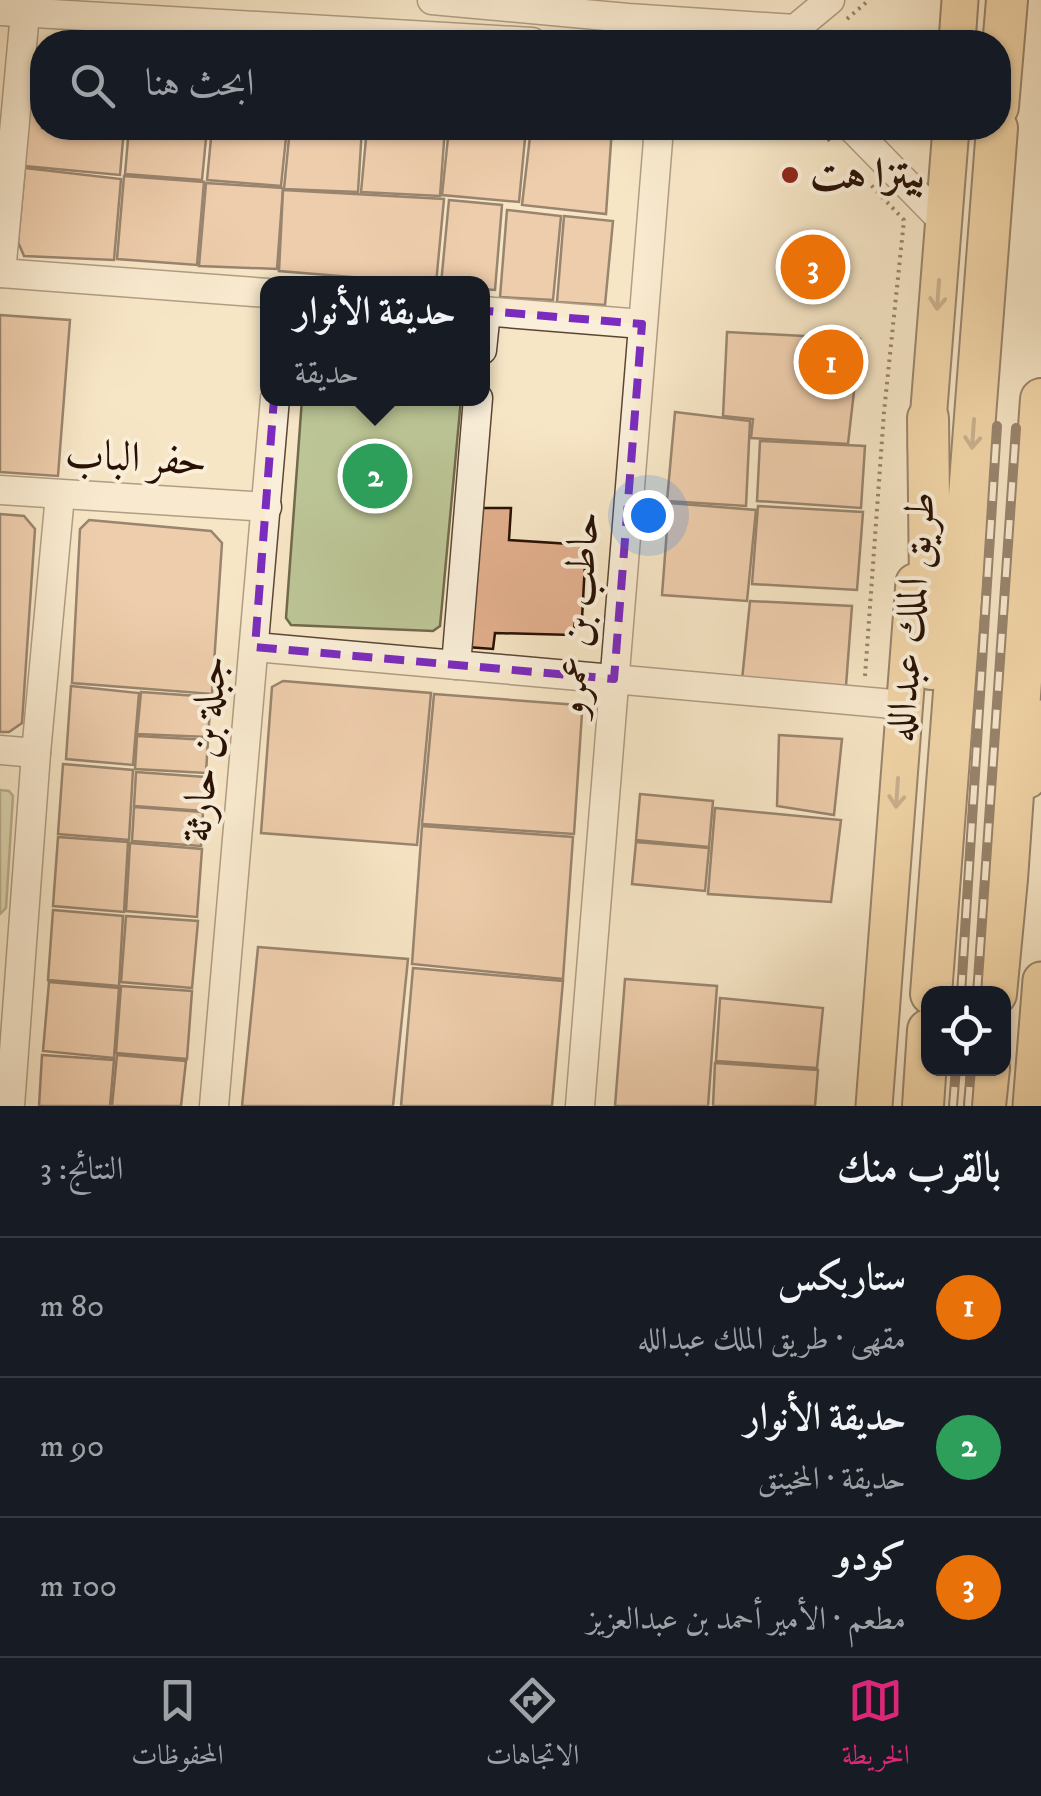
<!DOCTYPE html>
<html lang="ar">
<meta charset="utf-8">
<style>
body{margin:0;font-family:"IM FELL DW Pica",Amiri,serif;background:#20242c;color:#f1f3f6;direction:rtl}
.controls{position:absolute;right:30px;bottom:30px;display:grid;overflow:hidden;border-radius:20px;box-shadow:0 2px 8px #0004}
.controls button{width:90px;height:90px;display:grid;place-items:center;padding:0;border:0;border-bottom:2px solid #363941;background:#171b24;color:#f1f3f6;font:50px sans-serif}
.you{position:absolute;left:648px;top:515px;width:35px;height:35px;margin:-25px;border:8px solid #fff;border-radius:50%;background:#1a73e8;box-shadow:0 0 0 15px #1a73e833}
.badge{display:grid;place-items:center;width:65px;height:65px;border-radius:50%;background:#db2777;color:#fff;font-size:32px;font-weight:700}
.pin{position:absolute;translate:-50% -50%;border:5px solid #fff;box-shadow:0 2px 10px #0006}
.popup{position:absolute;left:260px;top:276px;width:230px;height:130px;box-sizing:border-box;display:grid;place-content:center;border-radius:20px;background:#171b24;filter:drop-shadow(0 2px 8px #0005);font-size:32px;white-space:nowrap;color:#9ea1a6}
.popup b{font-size:38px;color:#f1f3f6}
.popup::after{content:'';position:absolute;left:50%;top:100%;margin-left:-20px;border:20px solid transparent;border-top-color:#171b24}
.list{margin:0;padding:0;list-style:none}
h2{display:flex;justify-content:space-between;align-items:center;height:130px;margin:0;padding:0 40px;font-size:42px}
h2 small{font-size:32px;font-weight:400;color:#9ea1a6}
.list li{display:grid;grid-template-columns:65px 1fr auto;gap:30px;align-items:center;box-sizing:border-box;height:140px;padding:0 40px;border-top:2px solid #363941}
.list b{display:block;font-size:38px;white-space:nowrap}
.list p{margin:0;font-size:32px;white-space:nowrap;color:#9ea1a6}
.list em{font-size:32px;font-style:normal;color:#9ea1a6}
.icon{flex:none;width:55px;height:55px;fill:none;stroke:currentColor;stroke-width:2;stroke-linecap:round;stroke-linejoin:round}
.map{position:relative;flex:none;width:1041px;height:1106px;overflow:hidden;direction:ltr}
.search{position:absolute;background:#171b24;box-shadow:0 2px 8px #0004;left:30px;right:30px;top:30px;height:110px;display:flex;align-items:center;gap:25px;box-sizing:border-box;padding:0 35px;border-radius:40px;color:#9ea1a6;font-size:38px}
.sheet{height:550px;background:#171b24}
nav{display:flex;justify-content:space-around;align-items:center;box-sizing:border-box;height:140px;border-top:2px solid #363941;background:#171b24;font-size:28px;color:#9ea1a6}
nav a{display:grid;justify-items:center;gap:5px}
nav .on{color:#db2777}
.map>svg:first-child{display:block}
</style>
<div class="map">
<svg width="1041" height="1106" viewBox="0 0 1041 1106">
<rect width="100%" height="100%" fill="#f7e6c6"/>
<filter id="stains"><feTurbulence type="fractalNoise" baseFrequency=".002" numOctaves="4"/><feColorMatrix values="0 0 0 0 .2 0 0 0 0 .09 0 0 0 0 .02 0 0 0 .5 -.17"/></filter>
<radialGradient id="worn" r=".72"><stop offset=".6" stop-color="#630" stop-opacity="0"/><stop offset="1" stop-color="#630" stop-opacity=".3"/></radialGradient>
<g fill="#bcc596" stroke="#726a4c" stroke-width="2.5">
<polygon points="302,399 461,399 440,626 433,631 291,625 286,618"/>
<polygon points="0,790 9,791 13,796 6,908 0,914"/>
</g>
<g fill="#e2af8d" stroke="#271003" stroke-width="2.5">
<polygon points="33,72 42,72 42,128 124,128 120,175 24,166"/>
<polygon points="129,128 207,128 202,180 125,174"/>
<polygon points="212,128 287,128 281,186 207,180"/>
<polygon points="290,128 362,128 358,192 284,189"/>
<polygon points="367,128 445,128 440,196 361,192"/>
<polygon points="449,128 526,128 519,202 442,195"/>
<polygon points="531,128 612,128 606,214 522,205"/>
<polygon points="25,168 121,179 114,260 24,256 18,242"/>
<polygon points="124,176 204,182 197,265 117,259"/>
<polygon points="206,183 283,188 277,269 199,266"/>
<polygon points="283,190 444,199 436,284 279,271"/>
<polygon points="449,200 502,205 495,290 482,289 482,284 441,284"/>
<polygon points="507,210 561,216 553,300 500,297"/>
<polygon points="564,216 613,221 605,305 557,302"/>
<polygon points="0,315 70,320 58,476 0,472"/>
<polygon points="727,332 860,339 848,444 751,438 753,419 723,416"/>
<polygon points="675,412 750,421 746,506 667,501"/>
<polygon points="760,441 865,446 861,508 757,501"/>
<polygon points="669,503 756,510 747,601 662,595"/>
<polygon points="758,506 863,512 857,590 752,584"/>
<polygon points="477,508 511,508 509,540 586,545 582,619 575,622 573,635 495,633 493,649 467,647"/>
<polygon points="0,514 24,516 35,529 22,723 9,732 0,732"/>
<polygon points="89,520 211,531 222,543 212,694 72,683 80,529"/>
<polygon points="750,601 852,606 846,686 742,680"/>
<polygon points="283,681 431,693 417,845 261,833 272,687"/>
<polygon points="71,686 139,693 133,765 66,759"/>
<polygon points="141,692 211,697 208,737 137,734"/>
<polygon points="434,694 578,705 582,713 574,834 422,824"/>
<polygon points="779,735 842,739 834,815 777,806"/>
<polygon points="137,736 208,740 206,773 135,769"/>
<polygon points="63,764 133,770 129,840 58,834"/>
<polygon points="136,772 205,777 204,811 134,806"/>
<polygon points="640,794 713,801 709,847 636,840"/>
<polygon points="134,807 203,812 201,846 132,841"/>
<polygon points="715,808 841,820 831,902 708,894"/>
<polygon points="422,826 573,837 563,979 412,964"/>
<polygon points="58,837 128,842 124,912 53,906"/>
<polygon points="636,842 709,848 705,891 632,884"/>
<polygon points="130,843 202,849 197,917 126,911"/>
<polygon points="53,910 123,916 119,986 48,980"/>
<polygon points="126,916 198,921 192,988 121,982"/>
<polygon points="258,947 408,959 393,1106 242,1106"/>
<polygon points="413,968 563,981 552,1106 401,1106"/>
<polygon points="625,979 717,986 708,1106 615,1106"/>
<polygon points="49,982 119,988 114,1058 43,1051"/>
<polygon points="121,986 192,991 187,1059 116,1053"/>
<polygon points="720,998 823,1008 817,1068 716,1061"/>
<polygon points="42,1055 114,1060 110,1106 39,1106"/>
<polygon points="117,1055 186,1061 181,1106 112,1106"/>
<polygon points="715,1063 818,1070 815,1106 713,1106"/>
</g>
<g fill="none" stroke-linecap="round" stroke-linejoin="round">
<g stroke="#5b4634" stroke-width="31">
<g id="minor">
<polyline points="432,0 628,18 795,29 830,0"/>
<polyline points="0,11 532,42"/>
<polyline points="852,128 943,221"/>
<polyline points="0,273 268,293"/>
<polyline points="1,273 25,13"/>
<polyline points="482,311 642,324"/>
<polyline points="482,350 486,311"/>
<polyline points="0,490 267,507"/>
<polyline points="255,647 904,705"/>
<polyline points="456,665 478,398"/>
<polyline points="0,750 36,753"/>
<polyline points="10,1106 36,753 60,495"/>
<polyline points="214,1106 275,398"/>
<polyline points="580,1106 659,128"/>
</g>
</g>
<g stroke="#271003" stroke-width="39">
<g id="major">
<polyline points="957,42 960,0"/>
<polyline points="926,446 951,128"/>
<polyline points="1028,780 1041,718"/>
<polyline points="874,1106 914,582"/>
<polyline points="1031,1106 1041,980"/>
</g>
</g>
<g stroke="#271003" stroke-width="44">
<g id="highway">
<polyline points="998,107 1007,0"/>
<polyline points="928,418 931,669"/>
<polyline points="931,994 997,128"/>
<polyline points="996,994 1007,879 1041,399"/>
<polyline points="923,1106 928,1030"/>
<polyline points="985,1106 989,1068"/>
</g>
</g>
<g stroke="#271003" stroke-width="4" stroke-dasharray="2.5 5" stroke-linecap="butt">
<polyline points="847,19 869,0"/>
<polyline points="818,128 831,142"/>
<polyline points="865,676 884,412 904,220 868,182"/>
</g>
<use href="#minor" stroke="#faefda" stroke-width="28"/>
<use href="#major" stroke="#ecc383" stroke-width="35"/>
<use href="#highway" stroke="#ecc383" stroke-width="40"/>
<g stroke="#271003" stroke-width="10">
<g id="rail">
<polyline points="961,994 997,426"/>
<polyline points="977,994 1016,428"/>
<polyline points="953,1106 956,1068"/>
<polyline points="968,1106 971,1068"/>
</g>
</g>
<use href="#rail" stroke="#faefda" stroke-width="6" stroke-dasharray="19" stroke-linecap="butt"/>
</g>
<defs><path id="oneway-shaft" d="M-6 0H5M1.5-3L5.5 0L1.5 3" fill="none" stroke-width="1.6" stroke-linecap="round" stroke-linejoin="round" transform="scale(2.5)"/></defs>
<g stroke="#937249">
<use href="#oneway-shaft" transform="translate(938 295) rotate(94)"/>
<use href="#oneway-shaft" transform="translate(973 434) rotate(94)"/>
<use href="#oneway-shaft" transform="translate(897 793) rotate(94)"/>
</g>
<path d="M0 0H1041V1106H0ZM282 294 642 324 614 679 255 647Z" fill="#f7e6c6" fill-opacity=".55" fill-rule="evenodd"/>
<path fill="none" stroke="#7b2cbf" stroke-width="8" stroke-dasharray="20 12" stroke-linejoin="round" d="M282 294 642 324 614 679 255 647Z"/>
<circle fill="#8f2418" stroke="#faefda" stroke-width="4" cx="790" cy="175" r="10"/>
<g text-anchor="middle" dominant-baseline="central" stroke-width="8" stroke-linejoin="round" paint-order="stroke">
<g font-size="42" font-weight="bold" fill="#271003" stroke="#faefda" text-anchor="start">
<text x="810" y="175">بيتزا هت</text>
</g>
<g font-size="42" fill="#271003" stroke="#faefda">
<text transform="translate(136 459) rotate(3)">حفر الباب</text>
<text transform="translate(579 614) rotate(-86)">حاطب بن عمرو</text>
<text transform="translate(912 617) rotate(-85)">طريق الملك عبدالله</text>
<text transform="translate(206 749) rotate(-85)">جبلة بن حارثة</text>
</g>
</g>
<rect width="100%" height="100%" filter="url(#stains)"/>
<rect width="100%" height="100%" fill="url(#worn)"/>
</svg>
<div class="controls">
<button><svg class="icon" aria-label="locate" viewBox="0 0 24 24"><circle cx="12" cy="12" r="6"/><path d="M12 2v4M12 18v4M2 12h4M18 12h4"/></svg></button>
</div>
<div class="you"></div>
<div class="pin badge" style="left:831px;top:362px;background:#e8710a">1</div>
<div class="pin badge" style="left:375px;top:476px;background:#2e9e5b">2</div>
<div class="popup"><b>حديقة الأنوار</b>حديقة</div>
<div class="pin badge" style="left:813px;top:267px;background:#e8710a">3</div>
<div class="search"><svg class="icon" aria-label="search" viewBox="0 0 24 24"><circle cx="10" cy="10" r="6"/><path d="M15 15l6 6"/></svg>ابحث هنا</div>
</div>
<section class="sheet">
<h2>بالقرب منك<small>النتائج: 3</small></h2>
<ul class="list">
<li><span class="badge" style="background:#e8710a">1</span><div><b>ستاربكس</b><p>مقهى · طريق الملك عبدالله</p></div><em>80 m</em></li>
<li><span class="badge" style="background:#2e9e5b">2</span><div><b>حديقة الأنوار</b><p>حديقة · المخينق</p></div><em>90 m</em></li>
<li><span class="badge" style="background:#e8710a">3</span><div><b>كودو</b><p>مطعم · الأمير أحمد بن عبدالعزيز</p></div><em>100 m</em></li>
</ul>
</section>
<nav>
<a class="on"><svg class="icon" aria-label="map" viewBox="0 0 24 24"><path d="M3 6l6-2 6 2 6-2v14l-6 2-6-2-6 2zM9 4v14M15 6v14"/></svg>الخريطة</a>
<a><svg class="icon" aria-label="directions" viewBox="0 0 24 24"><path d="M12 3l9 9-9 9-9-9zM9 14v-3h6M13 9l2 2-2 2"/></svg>الاتجاهات</a>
<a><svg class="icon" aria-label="saved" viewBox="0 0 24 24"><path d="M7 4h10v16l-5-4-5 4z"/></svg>المحفوظات</a>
</nav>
